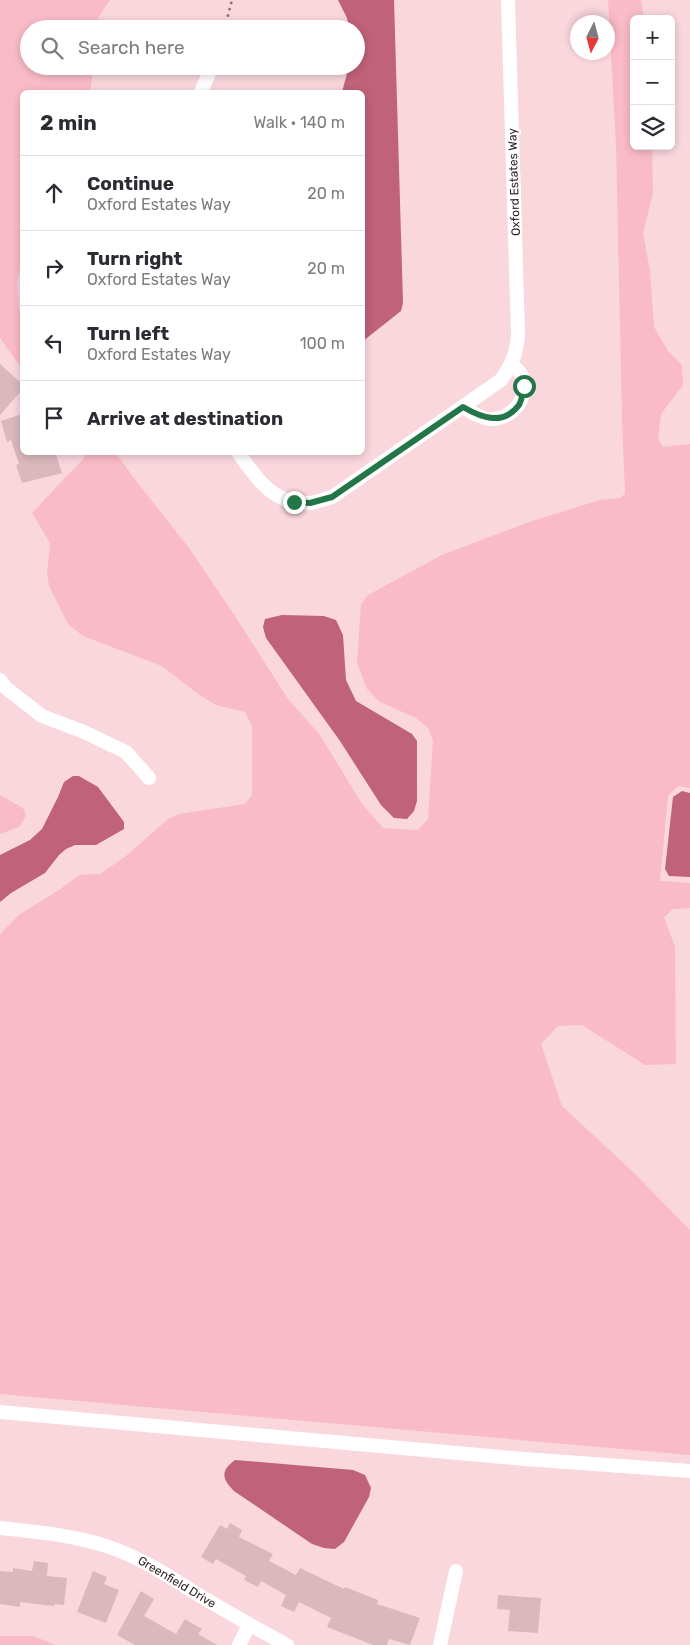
<!DOCTYPE html>
<meta charset="utf-8">
<style>
body{margin:0;font-family:Rubik,sans-serif;background:#f7f7f7;color:#2b2b33}
.controls{position:absolute;right:15px;top:15px;display:grid;overflow:hidden;border-radius:8px;box-shadow:0 2px 8px #0003}
.controls button{width:45px;height:45px;display:grid;place-items:center;padding:0;border:0;border-bottom:1px solid #e1e1e2;background:#fff;color:#2b2b33;font:25px sans-serif}
.compass{position:absolute;left:570px;top:15px;width:45px;height:45px;border-radius:50%;background:#fff;box-shadow:0 2px 8px #0003;rotate:186deg}
.stop{position:absolute;width:15px;height:15px;margin:-11px;border:4px solid #237648;border-radius:50%;background:#fff}
.stop.end{background:#237648;border-color:#fff;box-shadow:0 1px 5px #0008}
.list{margin:0;padding:0;list-style:none}
h2{display:flex;justify-content:space-between;align-items:center;height:65px;margin:0;padding:0 20px;font-size:21px}
h2 small{font-size:16px;font-weight:400;color:#7c7c81}
.list li{display:grid;grid-template-columns:32px 1fr auto;gap:15px;align-items:center;box-sizing:border-box;height:75px;padding:0 20px;border-top:1px solid #e1e1e2}
.list b{display:block;font-size:19px;white-space:nowrap}
.list p{margin:0;font-size:16px;white-space:nowrap;color:#7c7c81}
.list em{font-size:16px;font-style:normal;color:#7c7c81}
.icon{flex:none;width:28px;height:28px;fill:none;stroke:currentColor;stroke-width:2;stroke-linecap:round;stroke-linejoin:round}
.map{position:relative;flex:none;width:690px;height:1645px;overflow:hidden}
.search{position:absolute;background:#fff;box-shadow:0 2px 8px #0003;left:20px;top:20px;width:345px;height:55px;display:flex;align-items:center;gap:12px;box-sizing:border-box;padding:0 18px;border-radius:28px;color:#7c7c81;font-size:19px}
.panel{position:absolute;background:#fff;box-shadow:0 2px 8px #0003;left:20px;top:90px;width:345px;height:365px;border-radius:8px}
.map>svg:first-child{display:block}
</style>
<div class="map">
<svg width="690" height="1645" viewBox="0 0 690 1645">
<rect width="100%" height="100%" fill="#fad6dd"/>
<g fill="#fabbc8">
<polygon points="0,0 110,0 98,18 97,29 29,29 29,66 94,66 90,92 22,92 22,255 17,285 20,315 22,318 22,369 0,338"/>
<polygon points="608,0 641,0 644,19 634,19 634,146 652,146 653,193 643,233 650,271 654,327 668,351 682,365 683,385 661,414 658,439 663,447 690,444 690,788 678,786 668,796 660,881 690,883 690,908 673,909 664,917 675,947 676,1064 645,1065 582,1025 558,1026 541,1044 562,1106 632,1171 690,1230 690,1455 0,1394 0,934 20,914 59,890 75,878 80,875 100,874 126,856 168,819 179,814 245,804 252,795 252,726 245,712 216,705 198,694 162,666 83,636 68,624 49,586 47,573 50,543 32,513 84,458 85,453 116,453 136,481 189,548 235,616 288,699 320,735 362,804 383,828 418,830 428,819 433,740 428,728 416,718 380,702 367,689 357,663 361,604 368,595 442,555 529,522 600,500 621,498 625,493 622,419 616,144"/>
<polygon points="0,795 23,808 26,816 19,827 0,834"/>
<polygon points="0,1636 33,1636 56,1645 0,1645"/>
</g>
<g fill="#bf627a">
<polygon points="338,0 394,0 403,303 401,311 363,341 362,92 342,92 349,66 356,66 356,29 349,29 347,18"/>
<polygon points="282,615 324,616 336,620 343,635 346,680 356,701 412,734 417,741 417,801 414,811 407,819 394,818 381,805 340,741 266,638 263,627 265,619"/>
<polygon points="73,776 79,776 98,787 124,822 124,829 96,845 75,845 66,849 59,855 45,873 11,893 0,902 0,855 30,840 42,829 58,797 64,782"/>
<polygon points="682,791 690,793 690,877 669,876 665,869 673,797"/>
<path d="M235 1460 353 1470 365 1475 371 1488 369 1497 344 1542 335 1549 324 1548 312 1544 234 1491C222 1479 220 1471 235 1460Z"/>
</g>
<g fill="#dab8be">
<polygon points="0,364 22,384 22,390 0,415"/>
<polygon points="22,414 22,452 55,452 62,473 22,483 16,465 19,464 11,440 7,442 1,421"/>
<polygon points="230,1523 242,1530 239,1537 273,1554 269,1561 296,1575 300,1568 344,1589 345,1587 378,1600 377,1604 420,1618 410,1645 389,1639 387,1645 373,1645 327,1627 331,1618 299,1602 294,1612 281,1606 286,1595 261,1581 258,1587 244,1580 246,1576 216,1559 213,1564 201,1557 220,1525 227,1529"/>
<polygon points="34,1561 48,1563 47,1576 67,1578 64,1605 55,1604 54,1606 20,1602 20,1607 0,1604 0,1571 13,1572 13,1568 32,1571"/>
<polygon points="93,1571 107,1577 104,1584 119,1590 106,1623 77,1612"/>
<polygon points="141,1591 154,1599 144,1616 176,1634 185,1619 202,1629 198,1634 217,1645 135,1645 117,1635"/>
<polygon points="498,1595 541,1598 538,1633 508,1631 510,1610 497,1609"/>
</g>
<g fill="none" stroke-linecap="round" stroke-linejoin="round">
<polyline stroke="#887176" stroke-width="2.5" stroke-dasharray="2.5 4" stroke-linecap="butt" points="226,23 232,0"/>
<g stroke="#fff" stroke-width="14">
<polyline points="201,92 212,66"/>
<path d="M463 407C471 412 482 419 491 419 513 419 530 397 522 376 520 371 515 368 512 364"/>
<path d="M238 452C256 478 273 505 309 503 316 503 324 499 332 497L501 380C512 364 516 355 518 336L508 0"/>
<polyline points="0,680 6,688 42,716 84,732 126,752 149,778"/>
<polyline points="0,1412 525,1459 690,1471"/>
<path d="M0 1528C37 1532 74 1535 109 1547 141 1558 169 1576 197 1594 227 1612 257 1629 287 1645"/>
<polyline points="239,1645 249,1625"/>
<polyline points="440,1645 456,1571"/>
</g>
</g>
<g fill="none" stroke-linecap="round" stroke-linejoin="round">
<path stroke="#237648" stroke-width="6" d="M294 502 310 503 332 497 463 407C482 418 503 426 519 405 522 400 523 392 524 386"/>
</g>
<g text-anchor="middle" dominant-baseline="central" stroke-width="5" stroke-linejoin="round" paint-order="stroke">
<g font-size="12" fill="#2a1e20" stroke="#fff">
<text transform="translate(514 182) rotate(-92)">Oxford Estates Way</text>
<text transform="translate(177 1582) rotate(31)">Greenfield Drive</text>
</g>
</g>
</svg>
<div class="controls">
<button>+</button>
<button>−</button>
<button><svg class="icon" aria-label="layers" viewBox="0 0 24 24"><path d="M12 4l9 5-9 5-9-5zM3 14l9 5 9-5"/></svg></button>
</div>
<svg class="compass" viewBox="-18 -18 36 36"><path d="M0-13l5 13h-10z" fill="#e53935"/><path d="M0 13l5-13h-10z" fill="#7c7c81"/></svg>
<div class="stop" style="left:524px;top:386px"></div>
<div class="stop end" style="left:294px;top:502px"></div>
<div class="search"><svg class="icon" aria-label="search" viewBox="0 0 24 24"><circle cx="10" cy="10" r="6"/><path d="M15 15l6 6"/></svg>Search here</div>
<section class="panel">
<h2>2 min<small>Walk · 140 m</small></h2>
<ul class="list">
<li><svg class="icon" aria-label="ahead" viewBox="0 0 24 24"><path d="M12 20V5M6 11l6-6 6 6"/></svg><div><b>Continue</b><p>Oxford Estates Way</p></div><em>20 m</em></li>
<li><svg class="icon" aria-label="right" viewBox="0 0 24 24"><path d="M7 20v-9h11M14 6l5 5-5 5"/></svg><div><b>Turn right</b><p>Oxford Estates Way</p></div><em>20 m</em></li>
<li><svg class="icon" aria-label="left" viewBox="0 0 24 24"><path d="M17 20v-9H6M10 6l-5 5 5 5"/></svg><div><b>Turn left</b><p>Oxford Estates Way</p></div><em>100 m</em></li>
<li><svg class="icon" aria-label="arrive" viewBox="0 0 24 24"><path d="M6 21V4h12l-3 4 3 4H6"/></svg><div><b>Arrive at destination</b></div></li>
</ul>
</section>
</div>
